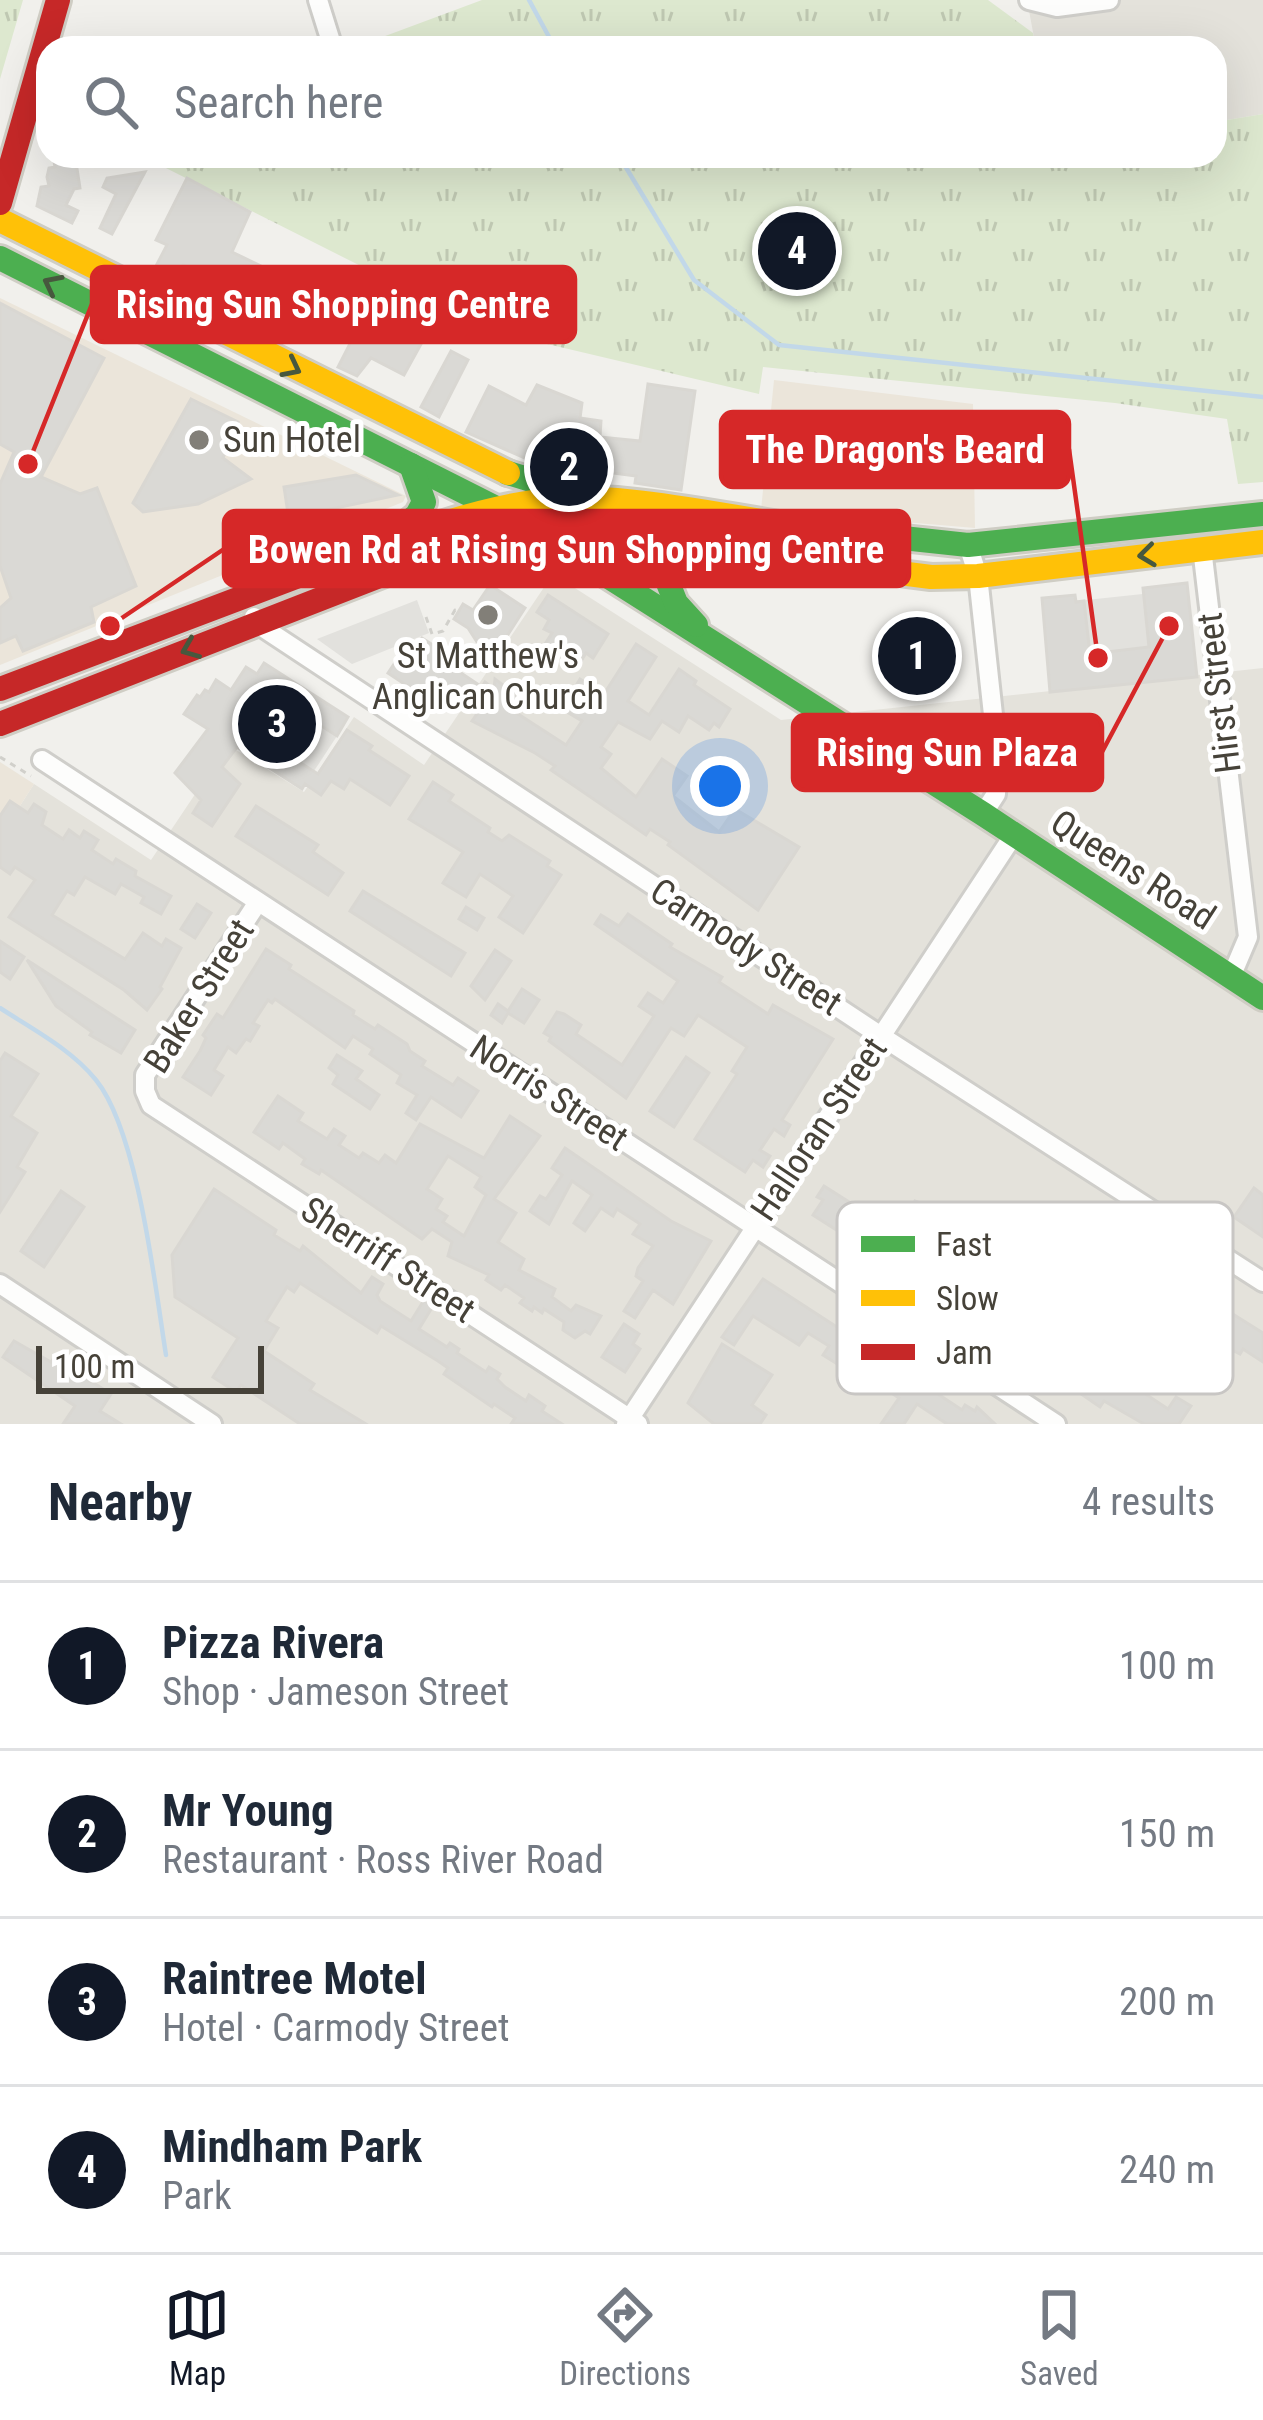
<!DOCTYPE html>
<meta charset="utf-8">
<style>
body{margin:0;font-family:"Roboto Condensed",sans-serif;background:#f2f2f3;color:#1f2937}
.scale{position:absolute;left:36px;bottom:30px;width:228px;box-sizing:border-box;padding-left:12px;border:6px solid #464239;border-top:0;font-size:33px;line-height:42px;white-space:nowrap;color:#464239;-webkit-text-stroke:9px #fff;paint-order:stroke}
.you{position:absolute;left:720px;top:786px;width:42px;height:42px;margin:-30px;border:9px solid #fff;border-radius:50%;background:#1a73e8;box-shadow:0 0 0 18px #1a73e833}
.badge{display:grid;place-items:center;width:78px;height:78px;border-radius:50%;background:#111827;color:#fff;font-size:39px;font-weight:700}
.pin{position:absolute;translate:-50% -50%;border:6px solid #fff;box-shadow:0 3px 12px #0006}
.list{margin:0;padding:0;list-style:none}
h2{display:flex;justify-content:space-between;align-items:center;height:156px;margin:0;padding:0 48px;font-size:51px}
h2 small{font-size:39px;font-weight:400;color:#747a83}
.list li{display:grid;grid-template-columns:78px 1fr auto;gap:36px;align-items:center;box-sizing:border-box;height:168px;padding:0 48px;border-top:3px solid #e0e1e3}
.list b{display:block;font-size:45px;white-space:nowrap}
.list p{margin:0;font-size:39px;white-space:nowrap;color:#747a83}
.list em{font-size:39px;font-style:normal;color:#747a83}
.icon{flex:none;width:66px;height:66px;fill:none;stroke:currentColor;stroke-width:2;stroke-linecap:round;stroke-linejoin:round}
.map{position:relative;flex:none;width:1263px;height:1424px;overflow:hidden}
.search{position:absolute;background:#fff;box-shadow:0 12px 48px #0002;left:36px;right:36px;top:36px;height:132px;display:flex;align-items:center;gap:30px;box-sizing:border-box;padding:0 42px;border-radius:36px;color:#747a83;font-size:45px}
.sheet{height:828px;background:#fff}
nav{display:flex;justify-content:space-around;align-items:center;box-sizing:border-box;height:168px;border-top:3px solid #e0e1e3;background:#fff;font-size:33px;color:#747a83}
nav a{display:grid;justify-items:center;gap:6px}
nav .on{color:#111827}
.map>svg:first-child{display:block}
</style>
<div class="map">
<svg width="1263" height="1424" viewBox="0 0 1263 1424">
<defs>
<pattern id="grass-tufts" width="24" height="20" patternUnits="userSpaceOnUse" patternTransform="scale(3)"><rect width="24" height="20" fill="#dde8cf"/><path d="M3 7l-1-3M5 7V3M7 7l1-3M15 17l-1-3M17 17v-4M19 17l1-3" fill="none" stroke="#bfc8b2"/></pattern>
</defs>
<rect width="100%" height="100%" fill="#f1f0ec"/>
<g fill="#e4e2db">
<polygon points="1027,0 1263,0 1263,114 1215,122 1215,48 1036,48"/>
<polygon points="553,574 781,720 1263,668 1263,1424 0,1424 0,837 34,784 151,860 228,745 304,792 354,717 424,765"/>
</g>
<g fill="#ebe5da">
<polygon points="0,298 406,496 403,502 0,665"/>
<polygon points="774,380 973,404 975,528 761,510"/>
<polygon points="0,762 34,784 0,837"/>
</g>
<g fill="url(#grass-tufts)">
<polygon points="0,0 23,0 0,79"/>
<polygon points="482,0 988,0 1033,33 1036,48 353,48"/>
<polygon points="1263,114 1263,482 1238,484 1227,419 1115,403 763,367 759,394 488,330 142,156 1215,156 1215,122"/>
</g>
<g fill="#e2e1dd">
<polygon points="1152,593 1158,648 1083,656 1077,601"/>
<polygon points="417,600 429,633 352,664 317,639"/>
<polygon points="256,684 337,736 314,771 233,720"/>
</g>
<g fill="none" stroke-linecap="round" stroke-linejoin="round">
<g stroke="#c2d8e9" stroke-width="4.5">
<polyline points="529,0 555,48"/>
<polyline points="619,156 694,280 779,345 1263,397"/>
<path d="M0 1008C32 1029 71 1049 96 1080 138 1132 155 1286 166 1355"/>
</g>
</g>
<g fill="#dad9d5" stroke="#d9d7d2" stroke-width="3" fill-rule="evenodd">
<polygon points="53,156 75,156 80,188 74,189 66,205 78,211 72,223 37,206 41,187 49,186 47,177 49,168 55,167"/>
<polygon points="145,172 112,234 100,228 116,194 103,187 107,178"/>
<polygon points="187,178 250,212 232,252 267,269 247,310 206,290 212,277 183,265 177,276 156,266 167,245 156,240"/>
<polygon points="382,281 444,313 446,309 462,317 453,335 432,324 404,375 371,358 357,376 338,367"/>
<polygon points="0,303 104,358 41,477 80,494 97,488 136,586 91,607 94,622 23,651 16,636 0,643 0,608 11,598 0,566 0,484 14,452 0,444"/>
<polygon points="451,351 468,360 439,417 421,407"/>
<polygon points="648,384 695,391 681,490 635,483 636,476 546,464 545,467 466,432 489,386 526,405 537,385 582,403 580,418 601,421 600,437 640,441"/>
<polygon points="191,399 238,422 223,458 251,479 198,504 143,512 133,503"/>
<polygon points="356,475 398,495 312,513 315,532 292,540 284,487"/>
<polygon points="1187,583 1197,677 1050,692 1042,598 1075,595 1076,602 1084,601 1090,654 1149,647 1143,588"/>
<polygon points="490,585 525,608 498,650 477,642 468,628 454,619 463,604 473,610"/>
<polygon points="548,595 608,634 593,658 586,653 580,663 559,649 556,655 543,647 552,633 544,629 549,620 537,612"/>
<polygon points="422,638 436,647 433,652 446,663 482,687 485,682 494,689 495,679 523,700 515,712 566,745 582,721 557,706 565,694 569,697 580,679 604,694 636,644 656,657 628,701 649,715 679,669 696,681 694,685 730,709 719,727 714,723 709,730 688,716 679,732 662,721 650,739 618,722 601,747 611,754 601,768 636,797 662,759 687,776 673,796 719,832 735,809 799,847 758,910 668,845 670,842 650,829 646,835 551,770 555,766 535,753 472,721 477,714 432,684 424,697 388,673 400,655 408,660"/>
<polygon points="264,663 348,717 337,736 256,684 233,720 318,774 347,730 372,746 369,750 409,776 390,805 350,779 344,789 331,781 321,795 305,784 302,789 237,747 222,767 240,784 212,826 193,813 201,800 175,773 208,729 184,714 197,695 200,697 205,690 209,692 216,680 231,690 246,667 257,674"/>
<polygon points="433,782 453,795 449,801 490,828 488,832 502,841 509,835 550,861 547,866 561,875 523,933 499,917 513,896 480,874 466,897 443,883 463,852 409,819"/>
<polygon points="10,801 28,813 34,804 46,812 42,825 63,839 69,830 80,838 84,831 98,840 92,850 113,864 116,859 136,871 135,876 171,896 161,914 141,903 144,897 121,884 115,894 85,877 74,895 67,891 52,915 125,959 143,933 162,946 166,939 181,948 160,987 162,989 147,1010 124,990 9,917 35,880 15,867 10,874 0,867 0,816"/>
<polygon points="256,806 318,845 313,852 343,873 328,895 236,836"/>
<polygon points="363,891 465,953 451,976 350,911"/>
<polygon points="197,904 211,913 195,938 181,929"/>
<polygon points="466,907 484,918 477,930 459,919"/>
<polygon points="628,914 672,944 670,947 722,977 719,982 768,1014 773,1005 833,1039 782,1120 790,1125 784,1136 774,1129 760,1150 770,1156 763,1167 753,1160 745,1172 695,1139 737,1074 732,1071 747,1047 698,1015 684,1036 671,1028 626,1098 549,1041 551,1037 544,1033 557,1012 564,1014 581,1025 576,1034 622,1065 654,1016 639,1006 648,993 663,1003 678,981 595,924 601,915 619,926"/>
<polygon points="0,941 24,957 10,979 0,972"/>
<polygon points="266,949 291,965 289,969 354,1011 353,1015 375,1029 378,1025 407,1044 410,1051 425,1061 422,1066 453,1085 458,1078 478,1091 461,1117 431,1097 416,1120 406,1113 417,1095 397,1083 401,1075 370,1054 373,1049 353,1036 345,1048 275,999 272,1003 268,1000 253,1023 259,1026 250,1041 246,1039 236,1053 228,1047 214,1070 223,1076 211,1095 183,1077 200,1051 206,1038 203,1035 217,1014 223,1018"/>
<polygon points="495,950 511,961 485,1000 471,986"/>
<polygon points="27,960 135,1030 121,1053 90,1035 92,1032 56,1006"/>
<polygon points="522,989 539,1000 524,1023 508,1013 502,1023 491,1015 498,1004 508,1011"/>
<polygon points="5,1053 38,1074 11,1116 37,1133 17,1167 25,1172 0,1212 0,1061"/>
<polygon points="337,1055 362,1071 356,1079 379,1095 370,1109 333,1084 338,1075 329,1068"/>
<polygon points="686,1057 709,1073 674,1127 650,1111"/>
<path d="M278 1096 303 1113 298 1121 327 1139 334 1129 345 1136 339 1145 359 1158 363 1153 379 1163 385 1155 396 1163 420 1124 484 1158 510 1116 540 1136 494 1199 516 1213 498 1242 524 1259 519 1270 555 1289 552 1297 571 1311 576 1305 601 1316 590 1334 585 1331 575 1338 563 1330 564 1322 544 1309 542 1313 534 1307 532 1311 520 1303 524 1298 505 1285 501 1290 486 1280 489 1275 448 1256 452 1242 432 1229 422 1239 321 1170 319 1174 302 1164 305 1159 283 1143 279 1149 254 1132ZM448 1156 481 1177 475 1187 486 1195 464 1236 443 1222 447 1216 436 1209 442 1199 427 1189Z"/>
<polygon points="565,1148 671,1221 711,1241 673,1304 653,1290 635,1318 624,1311 643,1281 636,1276 638,1268 653,1246 633,1234 640,1224 617,1209 613,1216 601,1208 585,1231 574,1223 592,1195 572,1181 549,1224 530,1211 540,1196 546,1199 562,1175 552,1168"/>
<polygon points="824,1186 857,1207 841,1233 813,1215 823,1200 817,1197"/>
<polygon points="1254,1188 1263,1195 1263,1237 1234,1217"/>
<polygon points="214,1189 276,1230 274,1235 300,1251 303,1246 361,1293 372,1277 383,1284 377,1295 380,1301 411,1321 424,1300 433,1306 419,1329 447,1347 450,1343 459,1349 457,1353 486,1372 489,1367 500,1374 497,1379 505,1387 526,1401 529,1395 545,1406 542,1411 562,1424 511,1424 515,1418 494,1404 492,1407 444,1374 448,1368 438,1361 381,1326 377,1333 300,1283 294,1292 287,1287 266,1321 278,1328 264,1351 314,1384 310,1390 366,1424 300,1424 241,1385 236,1392 213,1377 238,1338 175,1297 172,1255"/>
<polygon points="61,1191 84,1207 44,1267 21,1251"/>
<polygon points="915,1201 936,1209 916,1263 895,1255"/>
<polygon points="1084,1210 1107,1225 1105,1230 1189,1285 1192,1281 1223,1303 1220,1306 1263,1333 1263,1362 1243,1349 1240,1354 1234,1351 1229,1357 1218,1349 1222,1334 1186,1308 1175,1318 1105,1276 1118,1255 1097,1242 1089,1255 1065,1239"/>
<polygon points="942,1262 972,1281 976,1275 981,1278 983,1274 1019,1297 1034,1273 1057,1289 1041,1313 1079,1339 1066,1357 1094,1374 1098,1368 1130,1388 1132,1385 1168,1409 1176,1397 1191,1406 1179,1424 1144,1424 1104,1401 1100,1407 1042,1367 1046,1360 1022,1343 1017,1351 965,1316 967,1313 937,1294 934,1298 924,1291"/>
<polygon points="763,1279 863,1344 847,1370 823,1355 829,1346 808,1333 799,1345 753,1316 734,1345 722,1337"/>
<polygon points="624,1324 639,1334 633,1344 640,1349 625,1372 602,1357"/>
<polygon points="14,1341 51,1362 54,1358 111,1394 100,1411 121,1424 63,1424 75,1406 3,1357"/>
<polygon points="722,1344 772,1375 752,1405 766,1415 760,1424 714,1424 688,1403"/>
<polygon points="882,1357 962,1410 965,1405 975,1411 977,1407 995,1424 947,1424 917,1404 904,1424 881,1424 899,1398 868,1377"/>
</g>
<g fill="none" stroke-linecap="round" stroke-linejoin="round">
<g stroke="#cfceca" stroke-width="24">
<g id="street">
<polyline points="318,0 333,48"/>
<polyline points="1029,0 1057,7 1109,0"/>
<polyline points="968,545 978,576 998,761 996,794 983,814"/>
<polyline points="1202,548 1248,937 1231,977"/>
<polyline points="254,617 256,623 881,1036 1263,1282"/>
<polyline points="42,760 1056,1424"/>
<polyline points="258,902 145,1075 145,1091 151,1105 638,1424"/>
<polyline points="0,1284 212,1424"/>
<polyline points="626,1424 1013,836"/>
</g>
</g>
<g stroke="#cfcdc4" stroke-width="30">
<g id="fast">
<polyline points="0,258 498,509"/>
<polyline points="508,473 580,495"/>
<polyline points="800,527 968,545 1263,514"/>
<polyline points="538,532 983,814 1263,998"/>
<polyline points="386,540 417,515 424,502 411,465"/>
<polyline points="696,625 676,603 666,578 680,559 711,547"/>
</g>
</g>
<g stroke="#cfcdc4" stroke-width="30">
<g id="slow">
<polyline points="0,220 508,473"/>
<polyline points="696,547 931,577 978,576 1263,542"/>
<path d="M346 558C407 535 467 512 532 502 611 489 719 516 800 527"/>
</g>
</g>
<g stroke="#cfcdc4" stroke-width="30">
<g id="jam">
<polyline points="0,203 58,0"/>
<polyline points="0,689 346,558"/>
<polyline points="0,724 423,559 497,536 538,532 599,535 696,547"/>
</g>
</g>
<g stroke="#d1d0cb" stroke-width="3" stroke-dasharray="6 6" stroke-linecap="butt">
<polyline points="426,617 432,634 443,631 455,610 458,612"/>
<polyline points="0,757 31,776"/>
</g>
<use href="#street" stroke="#fdfdfc" stroke-width="18"/>
<use href="#fast" stroke="#4caf50" stroke-width="24"/>
<use href="#slow" stroke="#ffc107" stroke-width="24"/>
<use href="#jam" stroke="#c62828" stroke-width="24"/>
</g>
<defs><path id="oneway-chevron" d="M-2-3.5L2.5 0L-2 3.5" fill="none" stroke-width="1.6" stroke-linecap="round" stroke-linejoin="round" transform="scale(3)"/></defs>
<g stroke="#47583e">
<use href="#oneway-chevron" transform="translate(52 284) rotate(-153)"/>
<use href="#oneway-chevron" transform="translate(292 368) rotate(27)"/>
<use href="#oneway-chevron" transform="translate(1147 555) rotate(173)"/>
<use href="#oneway-chevron" transform="translate(190 649) rotate(158)"/>
</g>
<g fill="#827f78" stroke="#fff" stroke-width="4.5">
<circle cx="199" cy="440" r="12"/>
<circle cx="488" cy="615" r="12"/>
</g>
<g text-anchor="middle" dominant-baseline="central" stroke-width="10" stroke-linejoin="round" paint-order="stroke">
<g font-size="36" fill="#464239" stroke="#fff" text-anchor="start">
<text x="223" y="440">Sun Hotel</text>
<text x="488" y="656" text-anchor="middle">St Matthew's<tspan x="488" dy="41">Anglican Church</tspan></text>
</g>
<g font-size="36" fill="#464239" stroke="#fff">
<text transform="translate(1219 693) rotate(-97)">Hirst Street</text>
<text transform="translate(1133 870) rotate(33)">Queens Road</text>
<text transform="translate(746 947) rotate(33)">Carmody Street</text>
<text transform="translate(199 996) rotate(-58)">Baker Street</text>
<text transform="translate(549 1093) rotate(33)">Norris Street</text>
<text transform="translate(819 1129) rotate(-56)">Halloran Street</text>
<text transform="translate(388 1260) rotate(33)">Sherriff Street</text>
</g>
</g>
<rect x="837" y="1202" width="396" height="192" rx="18" fill="#fff" stroke="#c8c6c4" stroke-width="3"/>
<rect x="861" y="1236" width="54" height="16" fill="#4caf50"/>
<rect x="861" y="1290" width="54" height="16" fill="#ffc107"/>
<rect x="861" y="1344" width="54" height="16" fill="#c62828"/>
<g font-size="33" fill="#464239">
<text x="936" y="1256">Fast</text>
<text x="936" y="1310">Slow</text>
<text x="936" y="1364">Jam</text>
</g>
<path fill="none" stroke="#d62828" stroke-width="4.5" d="M28 464L92 304M1098 658L1069 449M110 626L224 549M1169 626L1102 752"/>
<g fill="#d62828" stroke="#fff" stroke-width="4.5">
<circle cx="28" cy="464" r="12"/>
<circle cx="1098" cy="658" r="12"/>
<circle cx="110" cy="626" r="12"/>
<circle cx="1169" cy="626" r="12"/>
</g>
<g fill="#d62828" stroke="#d62828" stroke-width="4.5">
<rect x="92" y="267" width="483" height="75" rx="12"/>
<rect x="721" y="412" width="348" height="75" rx="12"/>
<rect x="224" y="511" width="685" height="75" rx="12"/>
<rect x="793" y="715" width="309" height="75" rx="12"/>
</g>
<g font-size="39" text-anchor="middle" font-weight="bold" fill="#fff">
<text x="333" y="318">Rising Sun Shopping Centre</text>
<text x="895" y="463">The Dragon's Beard</text>
<text x="566" y="563">Bowen Rd at Rising Sun Shopping Centre</text>
<text x="947" y="766">Rising Sun Plaza</text>
</g>
</svg>
<div class="scale">100 m</div>
<div class="you"></div>
<div class="pin badge" style="left:917px;top:656px">1</div>
<div class="pin badge" style="left:569px;top:467px">2</div>
<div class="pin badge" style="left:277px;top:724px">3</div>
<div class="pin badge" style="left:797px;top:251px">4</div>
<div class="search"><svg class="icon" aria-label="search" viewBox="0 0 24 24"><circle cx="10" cy="10" r="6"/><path d="M15 15l6 6"/></svg>Search here</div>
</div>
<section class="sheet">
<h2>Nearby<small>4 results</small></h2>
<ul class="list">
<li><span class="badge">1</span><div><b>Pizza Rivera</b><p>Shop · Jameson Street</p></div><em>100 m</em></li>
<li><span class="badge">2</span><div><b>Mr Young</b><p>Restaurant · Ross River Road</p></div><em>150 m</em></li>
<li><span class="badge">3</span><div><b>Raintree Motel</b><p>Hotel · Carmody Street</p></div><em>200 m</em></li>
<li><span class="badge">4</span><div><b>Mindham Park</b><p>Park</p></div><em>240 m</em></li>
</ul>
</section>
<nav>
<a class="on"><svg class="icon" aria-label="map" viewBox="0 0 24 24"><path d="M3 6l6-2 6 2 6-2v14l-6 2-6-2-6 2zM9 4v14M15 6v14"/></svg>Map</a>
<a><svg class="icon" aria-label="directions" viewBox="0 0 24 24"><path d="M12 3l9 9-9 9-9-9zM9 14v-3h6M13 9l2 2-2 2"/></svg>Directions</a>
<a><svg class="icon" aria-label="saved" viewBox="0 0 24 24"><path d="M7 4h10v16l-5-4-5 4z"/></svg>Saved</a>
</nav>
